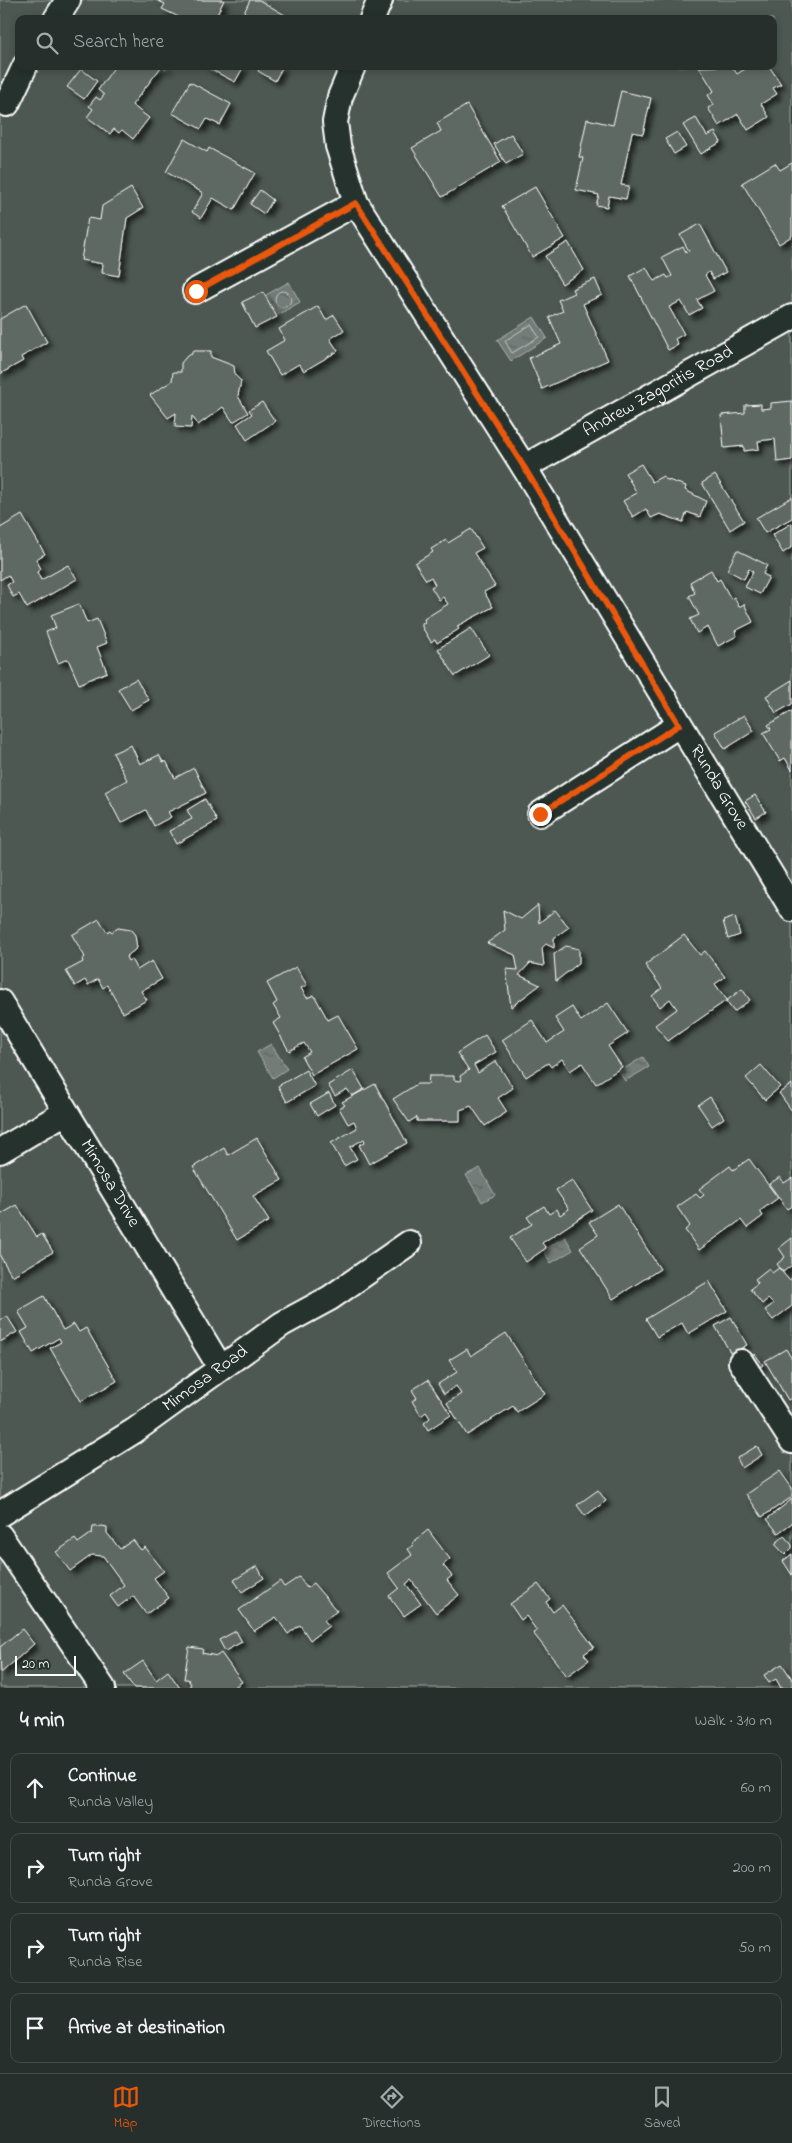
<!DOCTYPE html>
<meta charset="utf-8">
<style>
body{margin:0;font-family:"Indie Flower",sans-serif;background:#2e3734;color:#f1f3f6}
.scale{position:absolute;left:15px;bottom:12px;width:61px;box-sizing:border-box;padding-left:5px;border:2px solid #fff;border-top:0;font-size:14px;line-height:18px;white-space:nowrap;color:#fff;-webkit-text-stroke:4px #26332d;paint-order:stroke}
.stop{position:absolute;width:15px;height:15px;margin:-11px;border:4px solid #ea580c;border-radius:50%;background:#fff}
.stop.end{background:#ea580c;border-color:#fff;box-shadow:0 1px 5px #0008}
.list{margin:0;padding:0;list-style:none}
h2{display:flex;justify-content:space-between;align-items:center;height:65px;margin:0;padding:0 20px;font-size:21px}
h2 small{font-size:16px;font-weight:400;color:#a4a9a9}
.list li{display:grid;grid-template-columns:32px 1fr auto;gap:15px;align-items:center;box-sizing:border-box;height:70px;margin:0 10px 10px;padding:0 10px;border:1px solid #424a48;border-radius:10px}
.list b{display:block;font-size:19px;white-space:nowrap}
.list p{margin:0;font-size:16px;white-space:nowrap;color:#a4a9a9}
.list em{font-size:16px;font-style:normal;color:#a4a9a9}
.icon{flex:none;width:28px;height:28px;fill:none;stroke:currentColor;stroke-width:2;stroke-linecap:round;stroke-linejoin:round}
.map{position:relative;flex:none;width:792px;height:1688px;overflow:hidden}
.search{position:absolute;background:#262f2c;box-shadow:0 2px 8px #0003;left:15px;right:15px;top:15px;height:55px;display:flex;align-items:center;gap:12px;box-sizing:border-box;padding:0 18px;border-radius:10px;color:#a4a9a9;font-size:19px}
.sheet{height:385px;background:#262f2c}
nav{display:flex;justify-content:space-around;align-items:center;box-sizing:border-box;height:70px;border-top:1px solid #424a48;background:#262f2c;font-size:14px;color:#a4a9a9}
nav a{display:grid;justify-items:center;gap:2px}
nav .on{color:#ea580c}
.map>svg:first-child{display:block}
</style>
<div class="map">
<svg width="792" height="1688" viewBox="0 0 792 1688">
<defs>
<pattern id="water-ripples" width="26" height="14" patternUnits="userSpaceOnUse" patternTransform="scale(1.25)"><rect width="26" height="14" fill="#737b78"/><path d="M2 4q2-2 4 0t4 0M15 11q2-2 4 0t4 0" fill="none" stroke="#606462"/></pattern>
<filter id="shadow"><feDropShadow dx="4.5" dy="4.5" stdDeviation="2.5" flood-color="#0009"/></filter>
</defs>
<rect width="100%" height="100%" fill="#333f3a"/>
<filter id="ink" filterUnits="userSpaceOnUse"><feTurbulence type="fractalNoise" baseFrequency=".02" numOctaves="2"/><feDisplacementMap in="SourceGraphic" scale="10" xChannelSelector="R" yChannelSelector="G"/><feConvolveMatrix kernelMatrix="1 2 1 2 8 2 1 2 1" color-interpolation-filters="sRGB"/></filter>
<g filter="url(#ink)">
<path fill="#4d5853" stroke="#a6aca9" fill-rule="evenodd" d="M0 0H792V1688H0ZM19 19H773V66H19Z"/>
<g fill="url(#water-ripples)" stroke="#abb0ae">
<polygon points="289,282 300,302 278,315 266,295"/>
<polygon points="534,317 547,338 511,361 497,340"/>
<polygon points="271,1044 287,1069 273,1078 257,1052"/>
<polygon points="643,1057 649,1067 625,1081 619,1072"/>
<polygon points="480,1168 495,1195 482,1202 466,1175"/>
<polygon points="565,1237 573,1250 551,1263 543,1250"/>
</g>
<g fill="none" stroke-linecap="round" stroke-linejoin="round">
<g stroke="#c7cac9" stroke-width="1">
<circle cx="283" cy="299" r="8"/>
<polygon points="531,325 539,337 512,353 505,341"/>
</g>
</g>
<g fill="#5f6964" stroke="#fff" filter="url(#shadow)">
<polygon points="156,0 224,0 215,19 183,19 162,9 165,4"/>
<polygon points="250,0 259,0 292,19 241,19"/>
<polygon points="115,66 168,66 166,69 162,66 132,105 149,118 133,139 122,130 119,133 114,129 110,134 87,117 93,109 89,106 96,97 100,100 104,95 98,90"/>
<polygon points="204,66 244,66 235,82"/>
<polygon points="261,66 283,66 275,81 258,71"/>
<polygon points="732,66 737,74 750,66 769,66 781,84 773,88 777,94 761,104 769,117 748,130 738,114 719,126 708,108 714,105 708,95 714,91 699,67"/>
<polygon points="81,69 97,81 84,99 67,87"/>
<polygon points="190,82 231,104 220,125 207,119 201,129 172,113"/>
<polygon points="621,91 651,98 643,134 632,132 621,185 629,186 626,199 609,196 607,207 596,205 599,195 576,190 583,158 579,157 587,119 613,125"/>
<polygon points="467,105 501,162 442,197 412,148 441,131 437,123"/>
<polygon points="696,118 707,136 715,132 721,142 701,154 683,125"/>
<polygon points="677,132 686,147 674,154 665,139"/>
<polygon points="511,134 523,154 506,164 494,144"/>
<polygon points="184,139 207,152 209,148 255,173 234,210 213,198 201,218 192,212 203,193 166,172"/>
<polygon points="775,163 780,170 792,163 792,236 779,244 742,183"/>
<polygon points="535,187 565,238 532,257 502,206"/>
<polygon points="131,188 143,208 127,218 119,276 102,273 103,264 81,260 88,218 100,220 102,206"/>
<polygon points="260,190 273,200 264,214 250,204"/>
<polygon points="700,224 726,272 713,279 709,272 705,275 714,291 697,300 702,308 689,315 681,301 669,307 684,334 675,339 678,345 668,350 630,276 646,267 654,281 666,275 668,278 672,276 662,257 683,246 686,252 689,251 680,235"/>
<polygon points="568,242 584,270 562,284 545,256"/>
<polygon points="595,279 602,295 583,304 608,360 542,389 529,358 561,344 549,317 563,311 558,300 574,293 572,289"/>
<polygon points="263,292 277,317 255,328 242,302"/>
<polygon points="26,304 47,342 21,357 23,361 0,374 0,319"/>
<polygon points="318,306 326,320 334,315 344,330 330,339 338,351 304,371 299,364 280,375 266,351 285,340 279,329"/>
<polygon points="192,351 211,351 211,357 234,366 235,375 241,381 238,396 248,413 233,422 223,407 198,425 192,416 191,428 175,427 176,413 168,418 150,395 172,381 173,372 181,372 181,363 187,356 192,354"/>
<polygon points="792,401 792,460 777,462 775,439 758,441 759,449 744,451 744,446 724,448 721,415 745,413 745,405 761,404 761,409 771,408 771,403"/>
<polygon points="262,402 275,421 247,440 237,424 252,414 249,410"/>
<polygon points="641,464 652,482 663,476 665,479 686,486 685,490 706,501 700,517 687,512 683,522 660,514 651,518 646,509 633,517 623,501 637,493 625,473"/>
<polygon points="715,475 744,521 730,530 702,483"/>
<polygon points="792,497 792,518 765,533 756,518"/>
<polygon points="22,515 45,554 36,559 41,569 37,572 41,580 68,565 77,579 27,608 19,594 13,597 7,585 12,582 8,575 0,580 0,528"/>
<polygon points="792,523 792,547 783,553 772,535"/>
<polygon points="471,529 483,548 474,553 495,586 484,592 493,607 457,626 459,629 437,643 435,639 431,642 422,627 422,624 425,622 424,619 448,604 443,597 439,600 431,587 435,585 431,577 426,580 415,563 433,552 431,549 446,540 448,543"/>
<polygon points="737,550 767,565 763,574 769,577 760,594 745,587 753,572 749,569 744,579 727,570"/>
<polygon points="711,570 717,581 720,579 731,599 734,597 739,607 744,604 753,622 735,631 737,636 718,646 708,627 697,633 690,619 699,615 689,596 695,593 690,582"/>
<polygon points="79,604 87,623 97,619 107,643 97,647 107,672 79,684 68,659 58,663 46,632 56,628 51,615"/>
<polygon points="471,628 489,655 455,676 438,649"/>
<polygon points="136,679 149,700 131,710 118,689"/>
<polygon points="792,680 792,704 776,713 766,696"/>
<polygon points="792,711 792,770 785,758 780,761 763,733 771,729 768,725"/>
<polygon points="744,715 754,731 725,749 715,732"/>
<polygon points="131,745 140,764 159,755 163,762 166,761 175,778 194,768 206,793 168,812 171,817 154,826 146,810 121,823 105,792 127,780 113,753"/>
<polygon points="755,795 766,812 756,818 745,801"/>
<polygon points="205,799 217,821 176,844 169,831 192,819 187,810"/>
<polygon points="538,905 539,923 555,910 569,927 554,938 554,948 546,944 542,948 544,966 530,963 519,975 540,985 511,1007 506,969 518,970 515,955 487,943 505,930 503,910 521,919"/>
<polygon points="735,917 740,935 728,939 723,921"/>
<polygon points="99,919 107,932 110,930 112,932 118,928 131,930 135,935 137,948 126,957 128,961 131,959 137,970 152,961 162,979 141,991 147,1000 123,1013 107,985 103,988 98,979 88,985 85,980 75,986 66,971 83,962 82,959 85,957 72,935"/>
<polygon points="684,935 700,955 705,951 725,977 715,984 727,1000 668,1041 655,1025 677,1009 670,999 660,1007 652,996 662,988 645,965"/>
<polygon points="566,946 579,949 579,963 556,981 554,954"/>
<polygon points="296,967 307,985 301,988 307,998 314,995 328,1020 338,1015 358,1049 312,1075 302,1057 310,1052 304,1043 289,1051 273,1023 281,1018 273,1005 277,1002 267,983"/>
<polygon points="742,989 750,1000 734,1012 726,1001"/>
<polygon points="608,1003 628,1033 608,1046 622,1067 596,1084 582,1063 570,1071 562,1059 551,1067 548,1063 526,1077 502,1040 532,1020 547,1043 564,1032 555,1018 572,1007 581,1021"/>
<polygon points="485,1035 496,1052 474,1065 478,1073 496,1061 513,1088 498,1098 507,1112 485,1126 471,1106 460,1110 460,1121 417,1121 417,1117 409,1122 393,1099 417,1084 428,1084 429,1076 454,1076 454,1080 460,1081 462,1080 460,1076 469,1070 457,1053"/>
<polygon points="761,1065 780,1087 765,1100 746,1078"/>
<polygon points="306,1070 315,1086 287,1102 278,1086"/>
<polygon points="353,1070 364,1089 352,1096 347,1089 335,1096 328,1085"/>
<polygon points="375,1084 407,1143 369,1164 359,1145 365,1142 364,1139 350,1147 357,1159 344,1166 331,1143 357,1128 354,1121 348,1124 339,1108 345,1105 342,1102"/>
<polygon points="792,1084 792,1111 779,1093"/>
<polygon points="329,1093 335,1105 317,1116 310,1104"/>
<polygon points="710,1097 724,1118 712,1126 698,1105"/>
<polygon points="257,1138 282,1180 253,1196 269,1221 237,1240 193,1167 224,1148 228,1155"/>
<polygon points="749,1159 778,1198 760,1211 763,1216 747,1228 741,1220 699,1250 685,1230 690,1226 677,1207 696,1194 700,1198 704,1195 699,1189 730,1166 733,1170"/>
<polygon points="780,1177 784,1183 792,1178 792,1206 787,1209 769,1184"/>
<polygon points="572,1180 592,1210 542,1243 546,1248 526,1262 510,1238 532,1224 527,1217 544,1206 549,1214 557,1209 560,1215 569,1209 556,1190"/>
<polygon points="618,1204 660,1269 613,1299 580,1247 598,1235 589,1222"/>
<polygon points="17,1205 37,1237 42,1234 53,1252 12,1276 0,1256 0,1215"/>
<polygon points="792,1238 792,1265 783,1272 777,1264 785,1257 779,1248"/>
<polygon points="769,1268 772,1273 779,1268 789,1280 792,1278 792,1306 773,1320 765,1310 773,1304 768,1299 762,1304 750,1289 758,1283 755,1279"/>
<polygon points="709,1281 727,1311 688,1334 682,1323 657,1337 646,1319"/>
<polygon points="44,1296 63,1330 74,1324 79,1332 86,1328 117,1381 81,1401 50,1348 61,1342 59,1338 33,1353 21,1332 28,1328 18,1311"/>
<polygon points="7,1316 17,1332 0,1342 0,1320"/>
<polygon points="731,1317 747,1345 731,1354 715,1326"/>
<polygon points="506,1333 545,1394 517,1412 513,1406 467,1435 447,1403 461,1394 456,1386 444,1394 438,1384 457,1372 449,1360 467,1349 471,1356"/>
<polygon points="786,1349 792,1359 792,1398 788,1400 765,1361"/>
<polygon points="755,1354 763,1365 757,1369 749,1357"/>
<polygon points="428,1380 451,1415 428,1430 424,1423 430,1418 426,1412 421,1416 412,1401 417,1398 412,1390"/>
<polygon points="757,1446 762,1455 742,1468 737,1458"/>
<polygon points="780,1471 792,1488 792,1497 762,1517 746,1494"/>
<polygon points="598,1490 606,1501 585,1516 577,1505"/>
<polygon points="792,1499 792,1523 778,1533 767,1519"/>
<polygon points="102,1526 107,1527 107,1533 120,1549 133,1540 141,1550 145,1547 164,1571 154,1578 169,1598 146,1614 133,1596 118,1607 110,1596 124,1585 103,1556 92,1555 70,1571 56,1552 75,1539 78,1543 92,1533 93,1527"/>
<polygon points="428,1530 450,1559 443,1565 452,1576 447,1580 459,1595 436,1613 411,1580 406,1584 421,1604 404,1616 389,1596 399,1588 388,1573 412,1555 408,1549 414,1545 412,1543"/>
<polygon points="784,1536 792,1545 792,1548 785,1555 775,1544"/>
<polygon points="792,1554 792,1575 783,1561"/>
<polygon points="257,1566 264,1578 242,1592 234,1580"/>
<polygon points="299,1577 307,1588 313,1583 337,1611 324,1620 329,1626 310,1640 300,1625 288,1634 276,1617 254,1631 239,1610 280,1581 284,1587"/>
<polygon points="538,1584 550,1599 546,1602 553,1612 562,1605 594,1647 584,1654 589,1660 567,1676 533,1633 537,1631 526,1616 521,1620 510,1604"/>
<polygon points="22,1629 34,1644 1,1673 0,1647"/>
<polygon points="236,1631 242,1642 225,1651 219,1640"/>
<polygon points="189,1647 203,1649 202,1653 217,1656 221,1653 242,1682 233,1688 187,1688 191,1685 188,1679 184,1679"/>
<polygon points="143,1661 156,1680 168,1671 180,1688 134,1688 124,1674"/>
<polygon points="782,1664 792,1679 792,1686 789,1688 781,1688 776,1679 769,1683 764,1675"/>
</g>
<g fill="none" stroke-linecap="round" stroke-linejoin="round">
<g stroke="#fff" stroke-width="28">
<g id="minor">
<polyline points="56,19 68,0"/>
<polyline points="372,19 380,0"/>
<path id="s1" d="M353 66 340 97 335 122 338 146 356 203 524 467 792 909"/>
<polyline points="7,104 25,66"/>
<polyline points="195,291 356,203"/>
<path id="s2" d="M524 467 792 317"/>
<polyline points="540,814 679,725"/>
<path id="s3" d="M0 1002 220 1367"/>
<polyline points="0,1151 66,1112"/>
<polyline points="741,1362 792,1441"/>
<path id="s4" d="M0 1514 134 1431 282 1324 330 1298 409 1243"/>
<polyline points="0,1536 103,1688"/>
</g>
</g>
<use href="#minor" stroke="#26332d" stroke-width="24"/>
</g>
</g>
<g fill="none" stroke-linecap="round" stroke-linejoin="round" filter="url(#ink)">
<polyline stroke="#ea580c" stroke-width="6" points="196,291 356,203 524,467 679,725 540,814"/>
</g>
<g text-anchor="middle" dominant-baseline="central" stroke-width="4.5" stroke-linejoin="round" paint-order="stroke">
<g font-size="18" fill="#fff" stroke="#26332d">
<text stroke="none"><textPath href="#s2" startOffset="154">Andrew Zagoritis Road</textPath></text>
<text stroke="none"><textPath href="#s1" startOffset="831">Runda Grove</textPath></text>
<text stroke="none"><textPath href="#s3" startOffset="212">Mimosa Drive</textPath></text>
<text stroke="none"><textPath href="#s4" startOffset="246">Mimosa Road</textPath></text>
</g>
</g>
</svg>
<div class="scale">20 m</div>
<div class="stop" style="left:196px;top:291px"></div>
<div class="stop end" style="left:540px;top:814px"></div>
<div class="search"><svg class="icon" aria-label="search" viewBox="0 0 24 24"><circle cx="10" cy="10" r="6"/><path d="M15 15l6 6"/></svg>Search here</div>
</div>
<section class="sheet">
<h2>4 min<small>Walk · 310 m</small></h2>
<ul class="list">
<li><svg class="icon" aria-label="ahead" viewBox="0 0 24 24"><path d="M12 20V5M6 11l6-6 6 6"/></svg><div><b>Continue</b><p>Runda Valley</p></div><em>60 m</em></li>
<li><svg class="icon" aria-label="right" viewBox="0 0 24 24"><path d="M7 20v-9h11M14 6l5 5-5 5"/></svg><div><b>Turn right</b><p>Runda Grove</p></div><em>200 m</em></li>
<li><svg class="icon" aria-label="right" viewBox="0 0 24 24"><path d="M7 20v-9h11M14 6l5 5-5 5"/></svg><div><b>Turn right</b><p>Runda Rise</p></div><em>50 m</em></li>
<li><svg class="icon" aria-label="arrive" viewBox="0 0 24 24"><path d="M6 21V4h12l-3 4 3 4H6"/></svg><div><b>Arrive at destination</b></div></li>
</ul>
</section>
<nav>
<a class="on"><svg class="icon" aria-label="map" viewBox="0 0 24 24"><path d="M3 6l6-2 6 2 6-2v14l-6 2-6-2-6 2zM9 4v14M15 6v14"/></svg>Map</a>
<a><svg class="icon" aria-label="directions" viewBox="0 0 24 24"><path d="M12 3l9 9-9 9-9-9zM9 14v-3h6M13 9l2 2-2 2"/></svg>Directions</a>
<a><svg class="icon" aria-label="saved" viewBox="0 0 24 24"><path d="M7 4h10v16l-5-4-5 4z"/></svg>Saved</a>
</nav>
